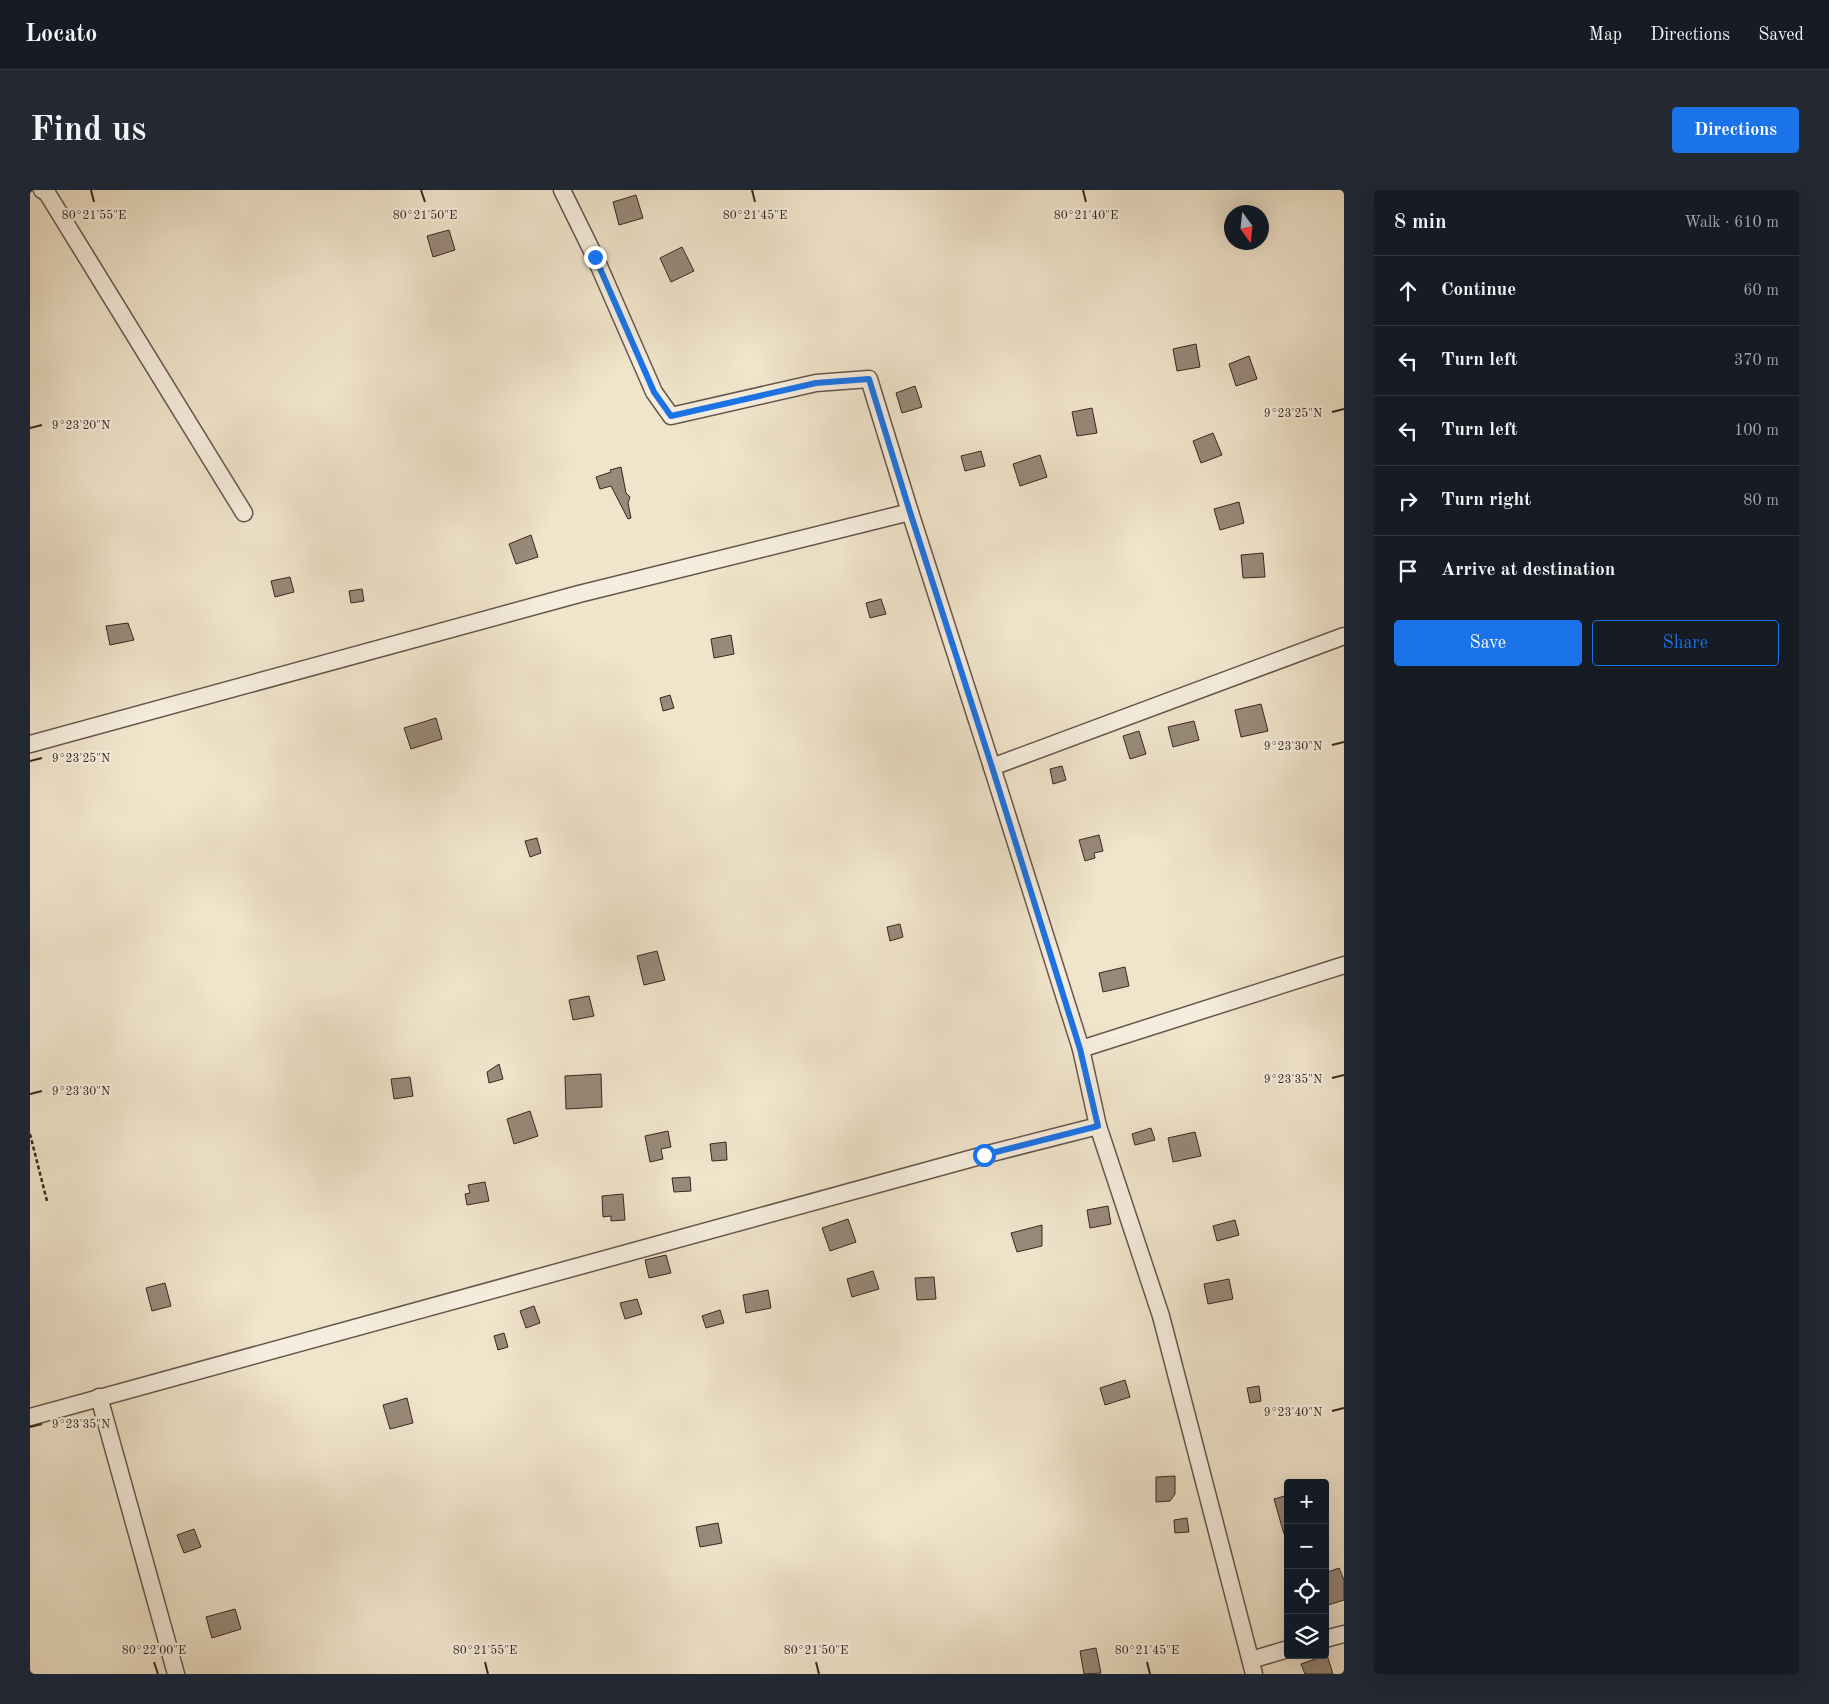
<!DOCTYPE html>
<meta charset="utf-8">
<style>
body{margin:0;font-family:"Old Standard TT",serif;background:#242831;color:#f1f3f6}
.controls{position:absolute;right:15px;bottom:15px;display:grid;overflow:hidden;border-radius:5px;box-shadow:0 5px 20px #0002}
.controls button{width:45px;height:45px;display:grid;place-items:center;padding:0;border:0;border-bottom:1px solid #363941;background:#171b24;color:#f1f3f6;font:25px sans-serif}
.compass{position:absolute;left:1194px;top:15px;width:45px;height:45px;border-radius:50%;background:#171b24;box-shadow:0 5px 20px #0002;rotate:165deg}
.stop{position:absolute;width:15px;height:15px;margin:-11px;border:4px solid #1a73e8;border-radius:50%;background:#fff}
.stop.end{background:#1a73e8;border-color:#fff;box-shadow:0 1px 5px #0008}
.list{margin:0;padding:0;list-style:none}
h2{display:flex;justify-content:space-between;align-items:center;height:65px;margin:0;padding:0 20px;font-size:21px}
h2 small{font-size:16px;font-weight:400;color:#9ea1a6}
.list li{display:grid;grid-template-columns:32px 1fr auto;gap:15px;align-items:center;box-sizing:border-box;height:70px;padding:0 20px;border-top:1px solid #363941}
.list b{display:block;font-size:19px;white-space:nowrap}
.list em{font-size:16px;font-style:normal;color:#9ea1a6}
.actions{display:flex;gap:10px;padding:15px 20px}
.actions a{flex:1;padding:11px 0;border:1px solid #1a73e8;border-radius:5px;text-align:center;font-size:18px;color:#1a73e8}
.actions .main{background:#1a73e8;color:#fff}
.icon{flex:none;width:28px;height:28px;fill:none;stroke:currentColor;stroke-width:2;stroke-linecap:round;stroke-linejoin:round}
.map{position:relative;flex:none;width:1314px;height:1484px;overflow:hidden;border-radius:5px}
header{display:flex;align-items:center;gap:30px;box-sizing:border-box;height:70px;padding:0 25px;background:#171b24;border-bottom:1px solid #363941}
header strong{font-size:24px}
nav{display:flex;gap:28px;margin-inline-start:auto;font-size:18px}
.intro{display:flex;align-items:center;justify-content:space-between;box-sizing:border-box;height:120px;padding:0 30px}
h1{margin:0;font-size:35px}
.button{padding:12px 22px;border-radius:5px;background:#1a73e8;color:#fff;font-size:18px;font-weight:700}
main{display:flex;gap:30px;padding:0 30px}
aside{flex:1;background:#171b24;border-radius:5px;box-shadow:0 5px 20px #0002}
.map>svg:first-child{display:block}
</style>
<header>
<strong>Locato</strong>
<nav><a>Map</a><a>Directions</a><a>Saved</a></nav>
</header>
<div class="intro"><h1>Find us</h1><a class="button">Directions</a></div>
<main>
<div class="map">
<svg width="1314" height="1484" viewBox="0 0 1314 1484">
<rect width="100%" height="100%" fill="#f0e4cb"/>
<filter id="stains"><feTurbulence type="fractalNoise" baseFrequency=".004" numOctaves="4"/><feColorMatrix values="0 0 0 0 .2 0 0 0 0 .09 0 0 0 0 .02 0 0 0 .5 -.17"/></filter>
<radialGradient id="worn" r=".72"><stop offset=".6" stop-color="#630" stop-opacity="0"/><stop offset="1" stop-color="#630" stop-opacity=".3"/></radialGradient>
<g fill="#988979" stroke="#382720">
<polygon points="606,5 613,28 589,35 583,12"/>
<polygon points="419,40 425,60 403,67 397,46"/>
<polygon points="652,57 664,81 641,92 630,68"/>
<polygon points="1166,154 1170,177 1147,181 1143,159"/>
<polygon points="1219,166 1227,189 1206,196 1199,174"/>
<polygon points="885,196 892,217 872,223 866,203"/>
<polygon points="1062,218 1067,243 1047,246 1042,222"/>
<polygon points="1183,243 1192,265 1171,273 1163,251"/>
<polygon points="951,261 955,276 935,281 931,266"/>
<polygon points="1010,265 1017,287 990,296 983,274"/>
<polygon points="591,277 596,303 600,307 598,313 601,328 598,329 581,296 570,299 566,287 581,282 580,280"/>
<polygon points="1209,312 1214,333 1190,340 1184,319"/>
<polygon points="501,345 508,367 486,374 479,354"/>
<polygon points="1233,363 1235,387 1213,388 1211,365"/>
<polygon points="260,387 264,402 245,407 241,391"/>
<polygon points="332,399 334,411 321,413 319,401"/>
<polygon points="851,409 856,424 840,428 836,413"/>
<polygon points="98,433 104,450 80,455 76,436"/>
<polygon points="701,445 704,464 684,468 681,449"/>
<polygon points="640,505 644,518 633,521 630,508"/>
<polygon points="1231,514 1238,541 1211,547 1205,520"/>
<polygon points="406,528 412,549 381,559 374,538"/>
<polygon points="1164,531 1169,550 1143,557 1138,537"/>
<polygon points="1109,541 1116,564 1100,569 1093,546"/>
<polygon points="1032,576 1036,590 1023,594 1020,579"/>
<polygon points="1069,645 1073,661 1064,663 1065,668 1055,671 1049,650"/>
<polygon points="507,648 511,663 500,667 495,651"/>
<polygon points="870,734 873,747 860,751 857,737"/>
<polygon points="627,761 635,790 614,795 607,766"/>
<polygon points="1095,777 1099,796 1073,802 1069,783"/>
<polygon points="559,806 564,826 543,830 539,810"/>
<polygon points="469,874 473,889 459,893 457,882"/>
<polygon points="571,884 572,917 536,919 535,886"/>
<polygon points="380,887 383,906 364,909 361,889"/>
<polygon points="500,921 508,946 484,954 477,929"/>
<polygon points="1121,938 1125,950 1105,955 1102,944"/>
<polygon points="638,941 641,957 631,959 633,969 620,972 615,946"/>
<polygon points="1165,942 1171,966 1143,972 1138,948"/>
<polygon points="696,952 697,970 682,971 680,954"/>
<polygon points="660,987 661,1001 644,1002 642,988"/>
<polygon points="455,992 459,1011 437,1015 435,1004 440,1003 438,995"/>
<polygon points="593,1004 595,1030 581,1031 581,1026 573,1027 572,1006"/>
<polygon points="1078,1016 1081,1034 1060,1038 1057,1020"/>
<polygon points="818,1029 826,1052 800,1061 792,1038"/>
<polygon points="1205,1030 1209,1045 1187,1051 1183,1036"/>
<polygon points="1012,1035 1012,1056 987,1062 981,1043"/>
<polygon points="636,1065 641,1083 619,1088 615,1070"/>
<polygon points="843,1081 849,1099 822,1107 817,1089"/>
<polygon points="904,1087 906,1109 887,1110 885,1088"/>
<polygon points="1199,1089 1203,1109 1178,1114 1174,1094"/>
<polygon points="135,1093 141,1116 122,1121 116,1098"/>
<polygon points="738,1100 741,1118 716,1123 713,1105"/>
<polygon points="607,1109 612,1124 595,1129 590,1113"/>
<polygon points="504,1116 510,1133 496,1138 490,1121"/>
<polygon points="690,1120 694,1133 676,1138 672,1126"/>
<polygon points="474,1143 478,1157 468,1160 464,1146"/>
<polygon points="1095,1190 1100,1207 1075,1215 1070,1198"/>
<polygon points="1229,1196 1231,1211 1220,1213 1217,1198"/>
<polygon points="377,1208 383,1233 360,1239 353,1215"/>
<polygon points="1145,1286 1145,1304 1140,1311 1126,1312 1126,1287"/>
<polygon points="1258,1305 1258,1344 1254,1344 1244,1309"/>
<polygon points="1157,1328 1159,1342 1145,1343 1144,1330"/>
<polygon points="688,1333 692,1353 670,1357 666,1337"/>
<polygon points="164,1339 171,1357 154,1363 147,1345"/>
<polygon points="1309,1378 1314,1390 1314,1410 1295,1416 1295,1383"/>
<polygon points="205,1419 211,1439 182,1448 176,1427"/>
<polygon points="1066,1458 1071,1483 1054,1484 1050,1461"/>
<polygon points="1297,1465 1303,1484 1275,1484 1271,1474"/>
</g>
<g fill="none" stroke-linecap="round" stroke-linejoin="round">
<g stroke="#66564b" stroke-width="19">
<g id="minor">
<polyline points="12,0 17,3 214,323"/>
<polyline points="532,0 565,67 624,202 641,226 786,193 839,189 880,322 962,577 1051,859 1068,936 1131,1126 1224,1484"/>
<polyline points="0,554 549,404 880,322"/>
<polyline points="962,577 1314,446"/>
<polyline points="1051,859 1314,775"/>
<polyline points="69,1207 146,1484"/>
<polyline points="0,1227 954,965 1068,936"/>
<polyline points="1295,1449 1314,1444"/>
<polyline points="1221,1470 1258,1459"/>
</g>
</g>
<polyline stroke="#382720" stroke-width="2.5" stroke-dasharray="4 2.5" stroke-linecap="butt" points="0,944 17,1011"/>
<use href="#minor" stroke="#f5eddd" stroke-width="16"/>
</g>
<g fill="none" stroke-linecap="round" stroke-linejoin="round">
<polyline stroke="#1a73e8" stroke-width="6" points="565,67 624,202 641,226 786,193 839,189 880,322 962,577 1050,859 1068,936 954,965"/>
</g>
<path fill="none" stroke="#382720" stroke-width="2" d="M61 0 64 12M391 0 395 12M722 0 725 12M1053 0 1056 12M1302 222 1314 219M0 238 12 235M1302 555 1314 552M0 571 12 568M1302 888 1314 885M0 904 12 901M1302 1221 1314 1218M0 1237 12 1234M124 1472 128 1484M455 1472 458 1484M786 1472 789 1484M1117 1472 1120 1484"/>
<g font-size="12" text-anchor="middle" fill="#382720" stroke="#f5eddd" stroke-width="4.5" stroke-linejoin="round" paint-order="stroke">
<text x="64" y="29">80°21'55"E</text>
<text x="395" y="29">80°21'50"E</text>
<text x="725" y="29">80°21'45"E</text>
<text x="1056" y="29">80°21'40"E</text>
<text x="1263" y="227">9°23'25"N</text>
<text x="51" y="239">9°23'20"N</text>
<text x="1263" y="560">9°23'30"N</text>
<text x="51" y="572">9°23'25"N</text>
<text x="1263" y="893">9°23'35"N</text>
<text x="51" y="905">9°23'30"N</text>
<text x="1263" y="1226">9°23'40"N</text>
<text x="51" y="1238">9°23'35"N</text>
<text x="124" y="1464">80°22'00"E</text>
<text x="455" y="1464">80°21'55"E</text>
<text x="786" y="1464">80°21'50"E</text>
<text x="1117" y="1464">80°21'45"E</text>
</g>
<rect width="100%" height="100%" filter="url(#stains)"/>
<rect width="100%" height="100%" fill="url(#worn)"/>
</svg>
<div class="controls">
<button>+</button>
<button>−</button>
<button><svg class="icon" aria-label="locate" viewBox="0 0 24 24"><circle cx="12" cy="12" r="6"/><path d="M12 2v4M12 18v4M2 12h4M18 12h4"/></svg></button>
<button><svg class="icon" aria-label="layers" viewBox="0 0 24 24"><path d="M12 4l9 5-9 5-9-5zM3 14l9 5 9-5"/></svg></button>
</div>
<svg class="compass" viewBox="-18 -18 36 36"><path d="M0-13l5 13h-10z" fill="#e53935"/><path d="M0 13l5-13h-10z" fill="#9ea1a6"/></svg>
<div class="stop" style="left:954px;top:965px"></div>
<div class="stop end" style="left:565px;top:67px"></div>
</div>
<aside>
<h2>8 min<small>Walk · 610 m</small></h2>
<ul class="list">
<li><svg class="icon" aria-label="ahead" viewBox="0 0 24 24"><path d="M12 20V5M6 11l6-6 6 6"/></svg><div><b>Continue</b></div><em>60 m</em></li>
<li><svg class="icon" aria-label="left" viewBox="0 0 24 24"><path d="M17 20v-9H6M10 6l-5 5 5 5"/></svg><div><b>Turn left</b></div><em>370 m</em></li>
<li><svg class="icon" aria-label="left" viewBox="0 0 24 24"><path d="M17 20v-9H6M10 6l-5 5 5 5"/></svg><div><b>Turn left</b></div><em>100 m</em></li>
<li><svg class="icon" aria-label="right" viewBox="0 0 24 24"><path d="M7 20v-9h11M14 6l5 5-5 5"/></svg><div><b>Turn right</b></div><em>80 m</em></li>
<li><svg class="icon" aria-label="arrive" viewBox="0 0 24 24"><path d="M6 21V4h12l-3 4 3 4H6"/></svg><div><b>Arrive at destination</b></div></li>
</ul>
<div class="actions"><a class="main">Save</a><a>Share</a></div>
</aside>
</main>
